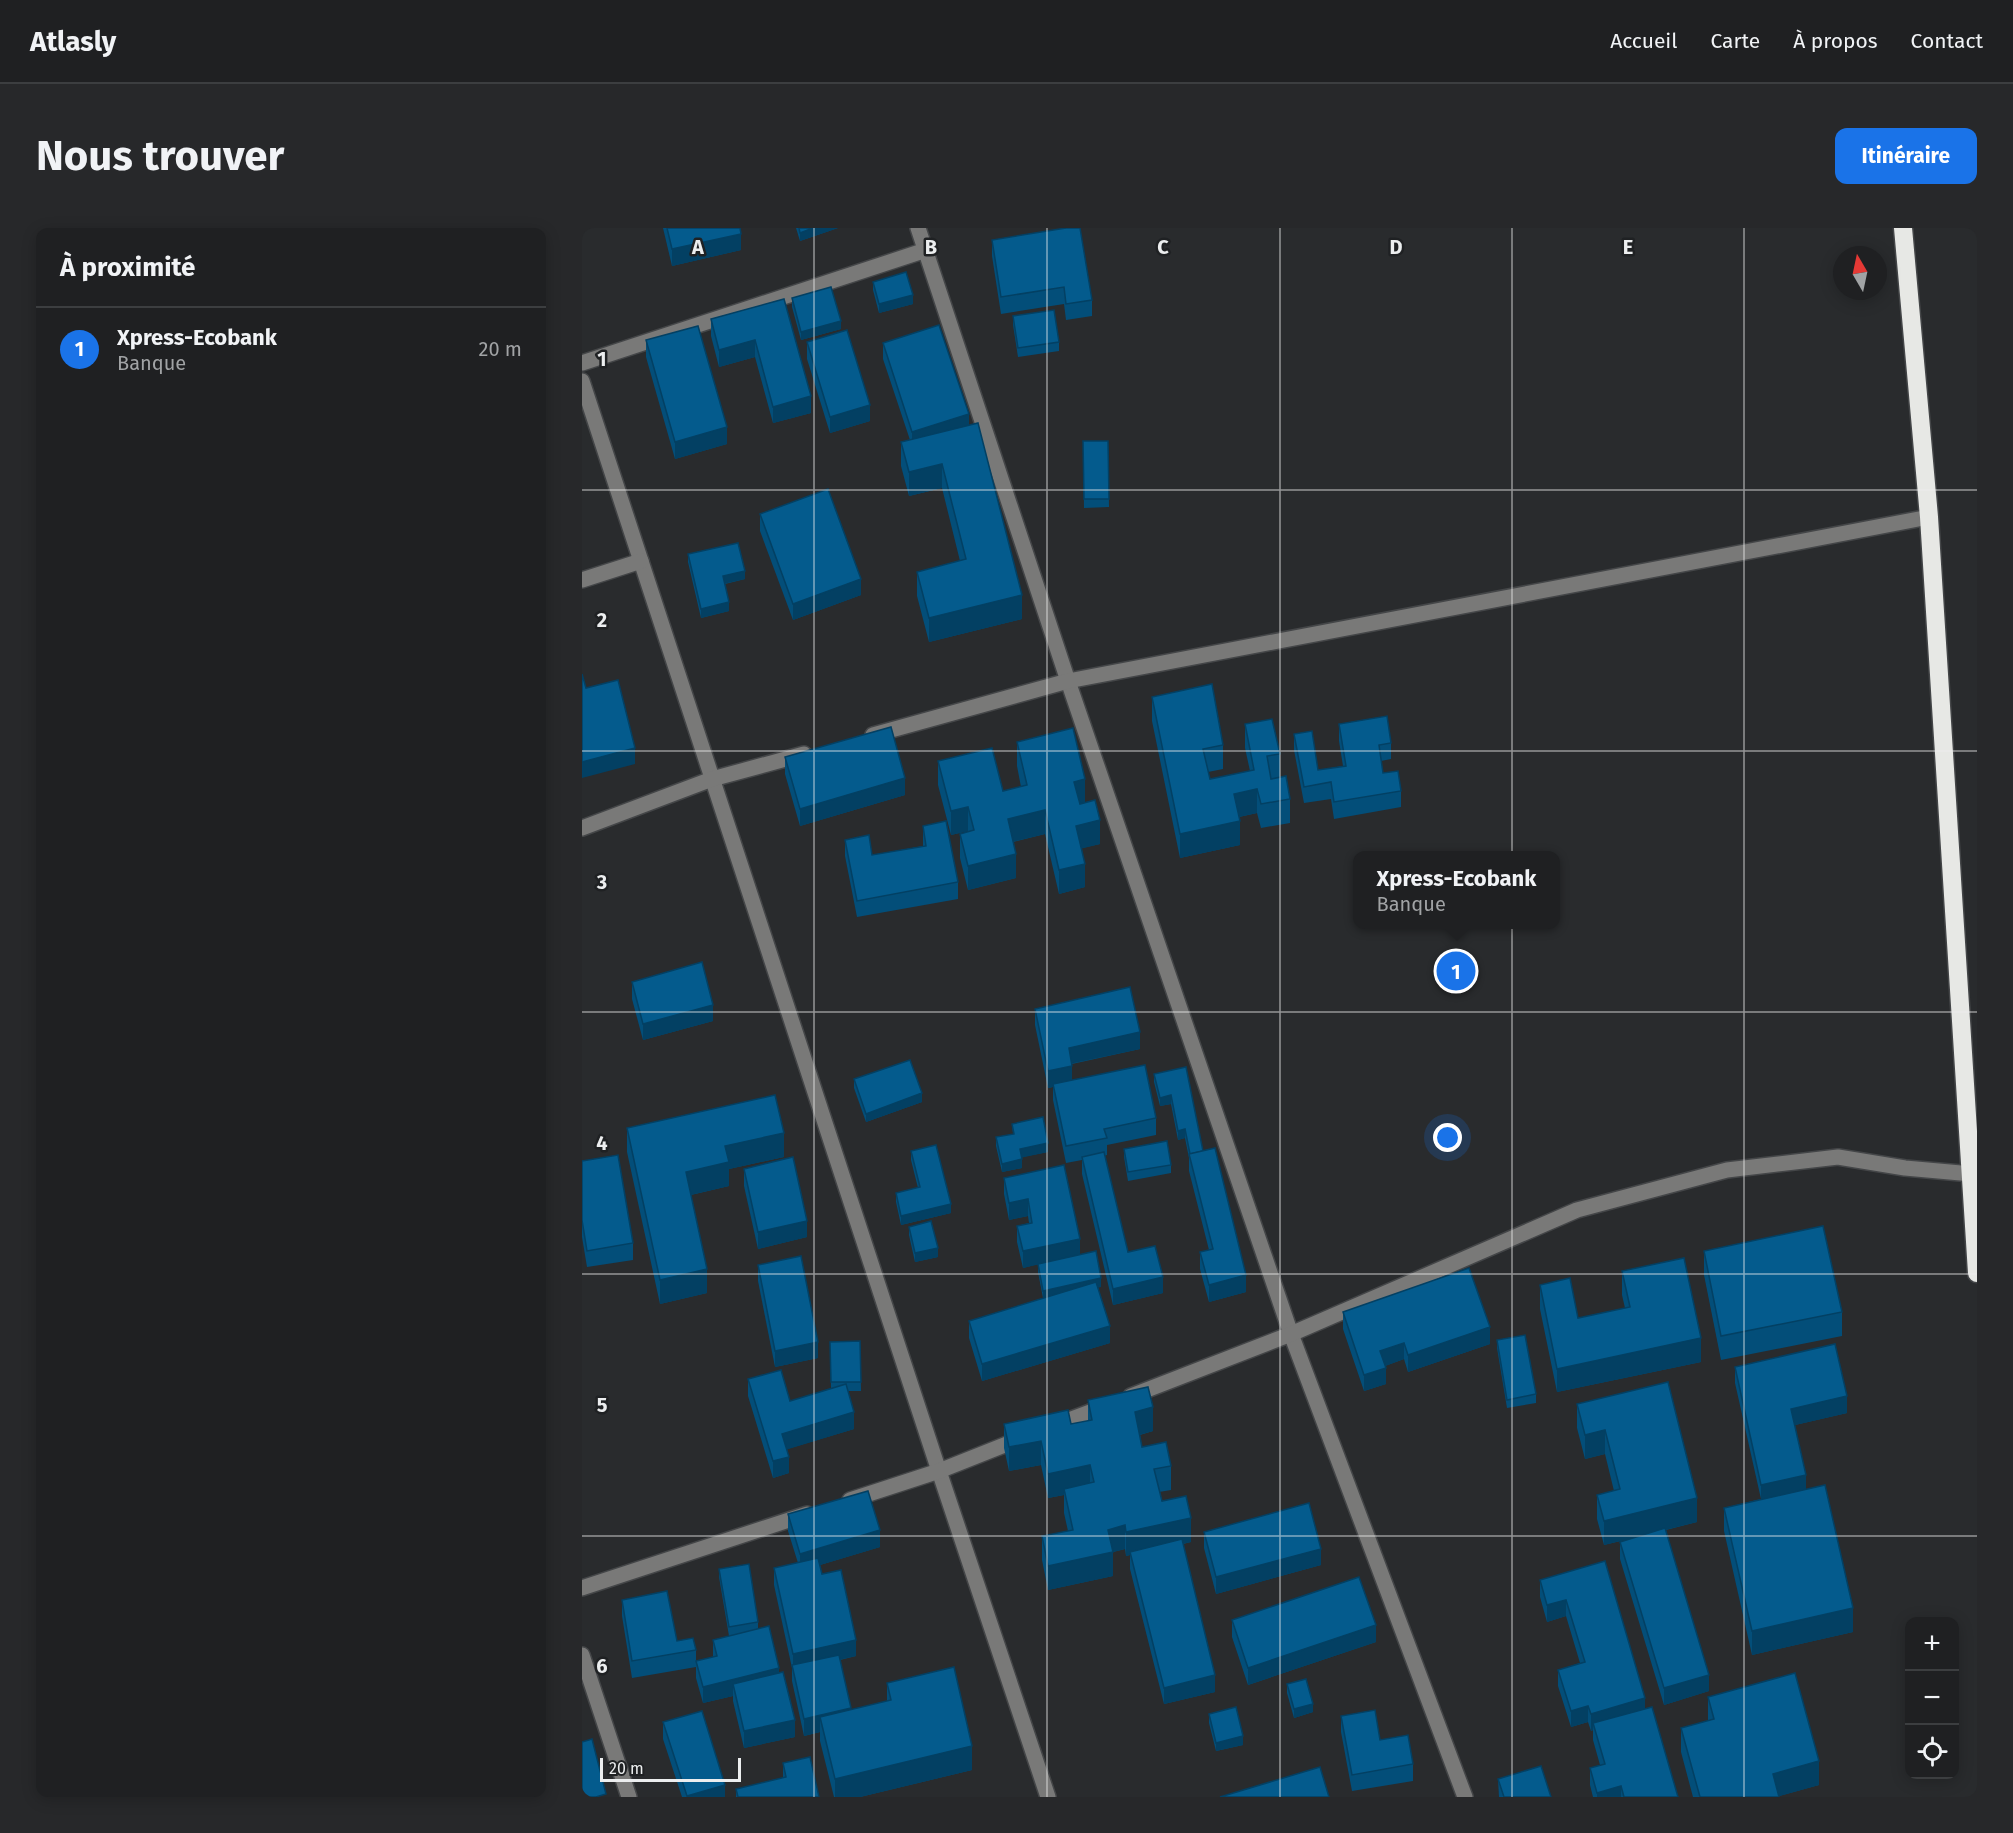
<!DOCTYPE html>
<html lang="fr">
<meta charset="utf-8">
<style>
body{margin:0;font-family:"Fira Sans",sans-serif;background:#27282a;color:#f1f3f6}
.controls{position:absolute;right:18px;bottom:18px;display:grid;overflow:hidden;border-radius:12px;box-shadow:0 3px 15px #0003}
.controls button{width:54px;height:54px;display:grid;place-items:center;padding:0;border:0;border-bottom:2px solid #3c3e40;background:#1f2022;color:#f1f3f6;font:30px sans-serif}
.compass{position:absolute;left:1251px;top:18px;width:54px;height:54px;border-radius:50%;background:#1f2022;box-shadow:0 3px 15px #0003;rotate:351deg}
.scale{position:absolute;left:18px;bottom:15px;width:141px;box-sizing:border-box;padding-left:6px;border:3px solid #eceeef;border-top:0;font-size:16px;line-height:21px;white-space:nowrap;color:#eceeef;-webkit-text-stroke:4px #1f2123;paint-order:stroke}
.you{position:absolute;left:866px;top:910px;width:21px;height:21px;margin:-15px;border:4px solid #fff;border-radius:50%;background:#1a73e8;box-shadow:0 0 0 9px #1a73e833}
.badge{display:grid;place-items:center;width:39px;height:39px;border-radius:50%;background:#1a73e8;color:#fff;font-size:20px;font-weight:700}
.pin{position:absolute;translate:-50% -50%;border:3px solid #fff;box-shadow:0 2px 6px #0006}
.popup{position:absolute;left:771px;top:623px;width:207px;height:78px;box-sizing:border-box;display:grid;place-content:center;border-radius:12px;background:#1f2022;filter:drop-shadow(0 2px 4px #0005);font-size:20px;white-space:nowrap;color:#a1a3a5}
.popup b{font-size:22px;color:#f1f3f6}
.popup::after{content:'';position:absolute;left:50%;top:100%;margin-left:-12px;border:12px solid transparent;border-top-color:#1f2022}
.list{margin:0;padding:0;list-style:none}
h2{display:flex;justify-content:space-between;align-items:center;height:78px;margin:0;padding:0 24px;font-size:26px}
h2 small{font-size:20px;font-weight:400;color:#a1a3a5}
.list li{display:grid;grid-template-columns:39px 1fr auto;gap:18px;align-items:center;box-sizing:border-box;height:84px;padding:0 24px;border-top:2px solid #3c3e40}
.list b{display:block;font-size:22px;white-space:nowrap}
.list p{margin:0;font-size:20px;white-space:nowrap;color:#a1a3a5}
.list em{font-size:20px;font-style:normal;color:#a1a3a5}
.icon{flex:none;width:33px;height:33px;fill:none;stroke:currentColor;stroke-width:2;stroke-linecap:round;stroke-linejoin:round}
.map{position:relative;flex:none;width:1395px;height:1569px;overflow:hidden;border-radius:12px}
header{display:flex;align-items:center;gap:36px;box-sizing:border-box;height:84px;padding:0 30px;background:#1f2022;border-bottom:2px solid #3c3e40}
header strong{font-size:28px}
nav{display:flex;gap:33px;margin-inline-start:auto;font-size:21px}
.intro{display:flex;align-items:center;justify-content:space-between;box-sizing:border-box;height:144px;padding:0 36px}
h1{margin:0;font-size:42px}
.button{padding:15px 27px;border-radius:12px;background:#1a73e8;color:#fff;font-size:21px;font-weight:700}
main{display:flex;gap:36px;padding:0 36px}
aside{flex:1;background:#1f2022;border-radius:12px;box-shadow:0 3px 15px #0003}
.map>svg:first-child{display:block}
</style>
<header>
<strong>Atlasly</strong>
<nav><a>Accueil</a><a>Carte</a><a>À propos</a><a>Contact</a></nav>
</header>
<div class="intro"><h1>Nous trouver</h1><a class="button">Itinéraire</a></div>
<main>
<aside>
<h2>À proximité<small></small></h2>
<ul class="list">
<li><span class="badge">1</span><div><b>Xpress-Ecobank</b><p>Banque</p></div><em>20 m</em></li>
</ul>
</aside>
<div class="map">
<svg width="1395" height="1569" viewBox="0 0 1395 1569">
<rect width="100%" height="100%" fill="#292b2d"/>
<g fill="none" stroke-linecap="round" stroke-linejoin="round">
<g stroke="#444648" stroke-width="18">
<g id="minor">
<polyline points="336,0 486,453 709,1106 883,1569"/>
<polyline points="0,135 344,22"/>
<polyline points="0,153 357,1243 466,1569"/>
<polyline points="0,352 59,333"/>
<polyline points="291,507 486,453 1347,289"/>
<polyline points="0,600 130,551 222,526"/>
<polyline points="549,1168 709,1106 995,982 1145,942 1256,929 1323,940 1390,946"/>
<polyline points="471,1198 524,1178"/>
<polyline points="268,1272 357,1243 440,1210"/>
<polyline points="0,1360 225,1286"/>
<polyline points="0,1427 47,1569"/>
</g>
</g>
<g stroke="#444648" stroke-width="21">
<polyline id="highway" points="1321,0 1347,289 1395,1045"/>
</g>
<use href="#minor" stroke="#797978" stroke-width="15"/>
<use href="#highway" stroke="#e7e8e5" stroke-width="18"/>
</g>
<g fill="#034e79">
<polygon points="81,0 158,0 159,22 90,38"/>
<polygon points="214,0 256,0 218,13"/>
<polygon points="410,12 510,72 510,88 484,92 482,76 419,86 410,28"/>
<polygon points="291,54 331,76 297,85 291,62"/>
<polygon points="210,70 259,101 219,112 210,79"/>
<polygon points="202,71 229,185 191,195 173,129 137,139 129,108 129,91"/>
<polygon points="431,88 477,114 477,123 436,129 431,97"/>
<polygon points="64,112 145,216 93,231 64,129"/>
<polygon points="225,114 288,193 248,205 225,131"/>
<polygon points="301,115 387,197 440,391 347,414 335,368 335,344 378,333 360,260 327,268 319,238 319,214 328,212 301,131"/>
<polygon points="501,213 526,213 527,279 502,280"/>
<polygon points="178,286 279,367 211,392 178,303"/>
<polygon points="106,326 163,351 143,356 147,383 119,390 106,334"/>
<polygon points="570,469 641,517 641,541 626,544 628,551 668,543 663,520 663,496 698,526 698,549 708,571 708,595 679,600 675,585 657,589 658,617 598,630 570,493"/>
<polygon points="757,496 809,515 809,531 799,533 801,545 819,563 819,579 752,591 749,571 722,575 712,522 712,506 736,542 761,538 757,513"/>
<polygon points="435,514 503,574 518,616 500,620 503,659 477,666 463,606 431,614 434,650 386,662 378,630 378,606 386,604 386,603 369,607 356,557 356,533 421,563 439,559 435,538"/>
<polygon points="203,529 323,567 218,598 203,546"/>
<polygon points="341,598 376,654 376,671 275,689 263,628 263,612 290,627 341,618"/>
<polygon points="50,754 131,793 61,812 50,771"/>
<polygon points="453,781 558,821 490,836 490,852 574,890 574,907 525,917 525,927 522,928 546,1024 581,1065 531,1077 500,946 500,932 484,935 471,872 471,859 466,860 453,797"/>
<polygon points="604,839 621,923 664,1064 627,1074 618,1041 618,1024 627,1022 607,943 607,930 603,910 596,912 589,876 578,878 572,854 572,846"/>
<polygon points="272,851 340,874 284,894 272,860"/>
<polygon points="430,896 466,924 440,929 440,940 420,944 414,918 414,909 431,906"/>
<polygon points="45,900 202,929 147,941 147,958 109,967 125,1065 78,1076 45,924"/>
<polygon points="542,921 589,937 589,945 546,953 542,929"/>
<polygon points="329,923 369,985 319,997 314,974 314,965 336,960 329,932"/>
<polygon points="0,933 51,1015 51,1032 5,1039 0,1009"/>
<polygon points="482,937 498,1027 519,1059 516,1059 528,1115 400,1153 387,1110 387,1093 461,1070 456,1044 456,1036 441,1040 435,1014 435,998 447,995 446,988 427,992 422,966 422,950"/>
<polygon points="162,941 225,1009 176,1021 162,958"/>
<polygon points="327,999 356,1029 333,1034 327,1007"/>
<polygon points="1122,1023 1260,1084 1260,1108 1139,1132 1122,1047"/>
<polygon points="176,1037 236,1130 193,1139 176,1053"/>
<polygon points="1040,1043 1119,1134 975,1164 958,1081 958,1057 996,1090 1043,1080 1040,1067"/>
<polygon points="761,1084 908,1116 826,1144 822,1131 803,1138 804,1156 782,1163 761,1101"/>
<polygon points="915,1112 954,1166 954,1175 925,1180 915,1120"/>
<polygon points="278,1113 279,1163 266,1163 272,1201 205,1221 207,1245 191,1250 166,1168 166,1151 208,1173 249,1161 248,1114"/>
<polygon points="1153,1139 1265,1185 1213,1197 1224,1261 1271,1404 1170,1427 1142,1303 1142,1280 1179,1271 1153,1155"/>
<polygon points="1086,1154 1115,1294 1084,1302 1127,1463 1082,1477 1038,1331 1038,1314 1055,1309 1022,1317 1015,1291 1015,1267 1032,1263 1023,1226 1003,1231 995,1200 995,1176"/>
<polygon points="506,1172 571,1203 558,1207 560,1219 589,1238 589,1262 577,1264 580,1273 609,1314 601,1316 633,1464 582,1476 548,1341 548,1327 544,1328 543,1321 531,1324 531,1348 466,1362 460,1332 460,1308 486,1303 482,1285 482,1267 466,1270 459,1237 427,1243 422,1220 422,1196 489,1196 506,1193"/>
<polygon points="206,1286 298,1319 238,1337 240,1346 274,1428 258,1432 269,1482 305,1473 305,1455 390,1542 278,1569 252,1569 238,1513 238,1504 222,1508 210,1453 210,1440 192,1357 192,1340 216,1335 206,1303"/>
<polygon points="622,1304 739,1337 634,1366 622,1320"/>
<polygon points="1023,1333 1063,1481 1096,1569 1011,1569 1008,1557 1008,1540 1018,1537 1011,1512 1011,1502 1009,1503 1006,1494 989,1499 976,1458 976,1442 998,1435 984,1388 965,1394 958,1369 958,1352"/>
<polygon points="137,1341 176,1394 176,1401 197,1446 213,1509 162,1520 151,1473 151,1468 121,1475 114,1450 114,1433 131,1429 131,1412 147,1408 137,1349"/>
<polygon points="40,1372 95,1413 114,1422 114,1439 50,1450 40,1388"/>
<polygon points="650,1392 794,1414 666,1457 650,1409"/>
<polygon points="705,1456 731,1484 712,1490 705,1465"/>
<polygon points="1126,1469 1237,1557 1197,1568 1197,1569 1111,1569 1099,1524 1099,1500 1126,1493"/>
<polygon points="627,1486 661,1517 634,1523 627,1495"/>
<polygon points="759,1488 798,1512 831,1536 831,1553 770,1563 759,1504"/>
<polygon points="81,1494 143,1569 100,1569 81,1511"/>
<polygon points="201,1535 237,1569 154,1569 154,1561 201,1550"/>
<polygon points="916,1551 969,1569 917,1569"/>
</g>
<g fill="#034063">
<polygon points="231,0 256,0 218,13 218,5"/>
<polygon points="159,6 159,22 90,38 90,21"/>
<polygon points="331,67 331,76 297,85 297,76"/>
<polygon points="259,93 259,101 219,112 219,104"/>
<polygon points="173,112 173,129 137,139 137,122"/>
<polygon points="229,168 229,185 191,195 191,179"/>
<polygon points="288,177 288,193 248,205 248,189"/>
<polygon points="387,186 387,202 330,221 330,204"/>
<polygon points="145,199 145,216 93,231 93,214"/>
<polygon points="360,236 360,260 327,268 327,244"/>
<polygon points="163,343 163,351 141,356 141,348"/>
<polygon points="279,351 279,367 211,392 211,376"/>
<polygon points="440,367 440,391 347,414 347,390"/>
<polygon points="147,374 147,383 119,390 119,381"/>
<polygon points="53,520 53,536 0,550 0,534"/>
<polygon points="323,550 323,567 218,598 218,581"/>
<polygon points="503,551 503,575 492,578 492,554"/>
<polygon points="675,561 675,585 652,590 652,566"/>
<polygon points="386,579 386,603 369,607 369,583"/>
<polygon points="463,582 463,606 426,615 426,591"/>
<polygon points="518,592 518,616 494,622 494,598"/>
<polygon points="658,593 658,617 598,630 598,606"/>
<polygon points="434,626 434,650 386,662 386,638"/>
<polygon points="503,636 503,659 477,666 477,642"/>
<polygon points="131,777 131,793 61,812 61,796"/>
<polygon points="558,804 558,821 487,836 487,820"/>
<polygon points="490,838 490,855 471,856 471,859 466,860 466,843"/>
<polygon points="340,865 340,874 284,894 284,886"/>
<polygon points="589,867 589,876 578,878 578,870"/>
<polygon points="603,901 603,910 596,912 596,903"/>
<polygon points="202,905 202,929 147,941 147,958 104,968 104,944 143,918"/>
<polygon points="466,915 466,924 438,930 438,921"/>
<polygon points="440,931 440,940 420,944 420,936"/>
<polygon points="446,971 446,988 427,992 427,975"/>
<polygon points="369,976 369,985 319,997 319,988"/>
<polygon points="225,993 225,1009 176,1021 176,1004"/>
<polygon points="498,1011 498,1027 441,1040 441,1023"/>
<polygon points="356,1020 356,1029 333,1034 333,1025"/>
<polygon points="125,1041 125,1065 78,1076 78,1052"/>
<polygon points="664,1047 664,1064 627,1074 627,1057"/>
<polygon points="581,1049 581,1065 531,1077 531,1061"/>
<polygon points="519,1050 519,1059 461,1072 461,1063"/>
<polygon points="528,1098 528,1115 400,1153 400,1136"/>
<polygon points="908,1099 908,1116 826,1144 826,1127"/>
<polygon points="1119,1110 1119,1134 975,1164 975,1141"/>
<polygon points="236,1114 236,1130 193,1139 193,1123"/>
<polygon points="822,1115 822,1131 798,1140 798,1123"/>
<polygon points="804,1140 804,1156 782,1163 782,1147"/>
<polygon points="1265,1168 1265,1185 1209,1198 1209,1181"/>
<polygon points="571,1179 571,1203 553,1208 553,1184"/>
<polygon points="272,1184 272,1201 200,1223 200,1206"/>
<polygon points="1023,1202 1023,1226 1003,1231 1003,1207"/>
<polygon points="459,1213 459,1237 427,1243 427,1219"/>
<polygon points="207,1229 207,1245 191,1250 191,1233"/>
<polygon points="508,1237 508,1261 482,1261 482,1267 466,1270 466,1246"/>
<polygon points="1224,1247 1224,1264 1179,1273 1179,1257"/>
<polygon points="1115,1270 1115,1294 1022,1317 1022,1293"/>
<polygon points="609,1290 609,1314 549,1327 548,1324 548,1327 544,1328 544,1304"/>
<polygon points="543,1297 543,1321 531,1324 531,1348 466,1362 466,1338 526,1302"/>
<polygon points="298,1302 298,1319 218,1343 218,1326"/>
<polygon points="739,1321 739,1337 634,1366 634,1349"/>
<polygon points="984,1372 984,1388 965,1394 965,1377"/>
<polygon points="1271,1380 1271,1404 1170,1427 1170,1403"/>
<polygon points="794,1397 794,1414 666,1457 666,1440"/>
<polygon points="274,1412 274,1428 211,1442 211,1426"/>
<polygon points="197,1440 197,1456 151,1456 151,1468 121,1475 121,1459"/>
<polygon points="633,1447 633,1464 582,1476 582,1460"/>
<polygon points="1127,1447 1127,1463 1082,1477 1082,1460"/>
<polygon points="1063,1470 1063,1487 1011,1495 1011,1502 1009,1503 1009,1486"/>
<polygon points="731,1476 731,1484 712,1490 712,1481"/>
<polygon points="1006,1478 1006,1494 989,1499 989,1483"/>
<polygon points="269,1480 269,1497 238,1489 238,1504 222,1508 222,1491"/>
<polygon points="213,1492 213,1509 162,1520 162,1503"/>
<polygon points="661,1508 661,1517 634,1523 634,1515"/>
<polygon points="390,1518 390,1542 278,1569 253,1569 253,1551"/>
<polygon points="1237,1533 1237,1557 1194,1569 1191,1546"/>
<polygon points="143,1557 143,1569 105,1569 105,1568"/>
<polygon points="1039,1558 1039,1569 1015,1569 1015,1565"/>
</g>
<g fill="#045b8d" stroke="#034063" stroke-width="1.5">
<polygon points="85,0 158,0 159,6 90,21"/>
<polygon points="217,0 231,0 218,5"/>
<polygon points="484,0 498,0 510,72 484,76 482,59 419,69 410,12"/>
<polygon points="324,44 331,67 297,76 291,54"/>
<polygon points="249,59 259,93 219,104 210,70"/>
<polygon points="202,71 229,168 191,179 173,112 137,122 129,91"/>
<polygon points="472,82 477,114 436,120 431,88"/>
<polygon points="357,97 387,186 330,204 301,115"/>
<polygon points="116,98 145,199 93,214 64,112"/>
<polygon points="265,102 288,177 248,189 225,114"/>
<polygon points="396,195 440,367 347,390 335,344 384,331 360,236 327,244 319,214"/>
<polygon points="501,213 526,213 527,271 502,271"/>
<polygon points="246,261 279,351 211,376 178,286"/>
<polygon points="156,315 163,343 141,348 147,374 119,381 106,326"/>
<polygon points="0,446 4,460 36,452 53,520 0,534"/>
<polygon points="630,456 641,517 621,521 628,551 672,542 663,496 690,491 698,526 685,528 689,551 704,548 708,571 679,576 675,561 652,566 658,593 598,606 570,469"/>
<polygon points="805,488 809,515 797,517 801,545 816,543 819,563 752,574 749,554 722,559 712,506 730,503 736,542 764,538 757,496"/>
<polygon points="309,499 323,550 218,581 203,529"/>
<polygon points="491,500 503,551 492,554 498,576 513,572 518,592 494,598 503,636 477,642 463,582 426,591 434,626 386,638 378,606 392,602 386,579 369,583 356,533 410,520 421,563 445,557 435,514"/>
<polygon points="364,593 376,654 275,673 263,612 287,607 290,627 344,618 341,598"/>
<polygon points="120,734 131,777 61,796 50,754"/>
<polygon points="548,759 558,804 487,820 490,838 466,843 453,781"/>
<polygon points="328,832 340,865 284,886 272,851"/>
<polygon points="563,837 574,890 522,901 525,910 484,918 471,856"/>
<polygon points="604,839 621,923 608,926 603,901 596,903 589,867 578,870 572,846"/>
<polygon points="193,867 202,905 143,918 147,934 104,944 125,1041 78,1052 45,900"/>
<polygon points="461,889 466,915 438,921 440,931 420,936 414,909 432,906 430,896"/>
<polygon points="585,913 589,937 546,944 542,921"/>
<polygon points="354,917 369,976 319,988 314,965 338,959 329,923"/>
<polygon points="633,920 664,1047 627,1057 618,1024 631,1021 607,926"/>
<polygon points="522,924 546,1024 573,1018 581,1049 531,1061 500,929"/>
<polygon points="36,927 51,1015 5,1023 0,992 0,933"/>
<polygon points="211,929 225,993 176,1004 162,941"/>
<polygon points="482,937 498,1011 441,1023 435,998 450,995 446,971 427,975 422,950"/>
<polygon points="349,993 356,1020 333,1025 327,999"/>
<polygon points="1241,998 1260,1084 1139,1108 1122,1023"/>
<polygon points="514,1023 519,1050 461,1063 456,1036"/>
<polygon points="219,1028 236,1114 193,1123 176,1037"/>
<polygon points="1102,1030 1119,1110 975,1141 958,1057 988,1050 996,1090 1048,1079 1040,1043"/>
<polygon points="887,1040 908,1099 826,1127 822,1115 798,1123 804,1140 782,1147 761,1084"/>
<polygon points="514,1054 528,1098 400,1136 387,1093"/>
<polygon points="943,1107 954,1166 925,1172 915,1112"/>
<polygon points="278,1113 279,1154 249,1154 248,1114"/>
<polygon points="1253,1116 1265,1168 1209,1181 1224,1247 1179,1257 1153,1139"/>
<polygon points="199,1142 208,1173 264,1156 272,1184 200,1206 207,1229 191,1233 166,1151"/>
<polygon points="1086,1154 1115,1270 1022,1293 1015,1267 1038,1261 1023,1202 1003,1207 995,1176"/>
<polygon points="566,1159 571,1179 553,1184 560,1219 584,1214 589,1238 572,1241 580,1273 604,1268 609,1290 544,1304 543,1297 526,1302 531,1324 466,1338 460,1308 491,1302 482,1261 512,1254 508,1237 466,1246 459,1213 427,1219 422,1196 486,1182 489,1196 510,1192 506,1172"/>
<polygon points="1243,1257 1271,1380 1170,1403 1142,1280"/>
<polygon points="286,1263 298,1302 218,1326 206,1286"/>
<polygon points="727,1275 739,1321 634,1349 622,1304"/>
<polygon points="1083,1300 1127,1447 1082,1460 1038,1314"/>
<polygon points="600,1311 633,1447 582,1460 548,1324"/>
<polygon points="236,1330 240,1346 259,1342 274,1412 211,1426 192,1340"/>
<polygon points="1023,1333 1063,1470 1009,1486 1006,1478 989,1483 976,1442 1003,1434 984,1372 965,1377 958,1352"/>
<polygon points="167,1336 176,1394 147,1399 137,1341"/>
<polygon points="777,1349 794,1397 666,1440 650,1392"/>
<polygon points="85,1363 95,1413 111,1410 114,1422 50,1433 40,1372"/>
<polygon points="187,1398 197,1440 121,1459 114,1433 135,1428 131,1412"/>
<polygon points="257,1427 269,1480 222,1491 210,1437"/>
<polygon points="372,1439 390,1518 253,1551 238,1489 309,1472 305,1455"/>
<polygon points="201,1444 213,1492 162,1503 151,1456"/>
<polygon points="1213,1445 1237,1533 1191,1546 1197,1569 1118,1569 1099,1500 1132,1491 1126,1469"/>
<polygon points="724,1451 731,1476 712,1481 705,1456"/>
<polygon points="654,1479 661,1508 634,1515 627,1486"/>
<polygon points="1070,1479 1096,1569 1042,1569 1039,1558 1015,1565 1008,1540 1023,1536 1011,1495"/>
<polygon points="793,1482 798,1512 826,1507 831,1536 770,1547 759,1488"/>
<polygon points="120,1483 143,1557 105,1568 81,1494"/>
<polygon points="10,1511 24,1566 14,1569 0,1569 0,1514"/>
<polygon points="228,1529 237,1569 156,1569 154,1561 204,1549 201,1535"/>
<polygon points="959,1538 969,1569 922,1569 916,1551"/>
<polygon points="738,1539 747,1569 638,1569"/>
</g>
<path fill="none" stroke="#eceeef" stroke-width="1.5" stroke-opacity="0.55" d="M232 0V1569M465 0V1569M698 0V1569M930 0V1569M1162 0V1569M0 262H1395M0 523H1395M0 784H1395M0 1046H1395M0 1308H1395"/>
<g font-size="20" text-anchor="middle" font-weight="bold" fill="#eceeef" stroke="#1f2123" stroke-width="5" stroke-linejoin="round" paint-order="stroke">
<text x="116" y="26">A</text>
<text x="349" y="26">B</text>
<text x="581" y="26">C</text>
<text x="814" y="26">D</text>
<text x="1046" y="26">E</text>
<text x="20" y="138">1</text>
<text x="20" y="399">2</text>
<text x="20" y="661">3</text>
<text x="20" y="922">4</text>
<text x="20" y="1184">5</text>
<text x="20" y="1445">6</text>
</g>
</svg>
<div class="controls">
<button>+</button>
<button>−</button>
<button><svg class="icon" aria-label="locate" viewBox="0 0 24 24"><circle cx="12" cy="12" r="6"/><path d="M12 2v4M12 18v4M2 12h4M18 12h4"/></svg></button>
</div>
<svg class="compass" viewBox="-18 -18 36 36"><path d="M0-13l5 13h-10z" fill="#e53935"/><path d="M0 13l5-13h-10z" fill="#a1a3a5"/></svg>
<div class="scale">20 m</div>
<div class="you"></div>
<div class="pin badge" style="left:874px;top:743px">1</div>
<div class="popup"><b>Xpress-Ecobank</b>Banque</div>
</div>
</main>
